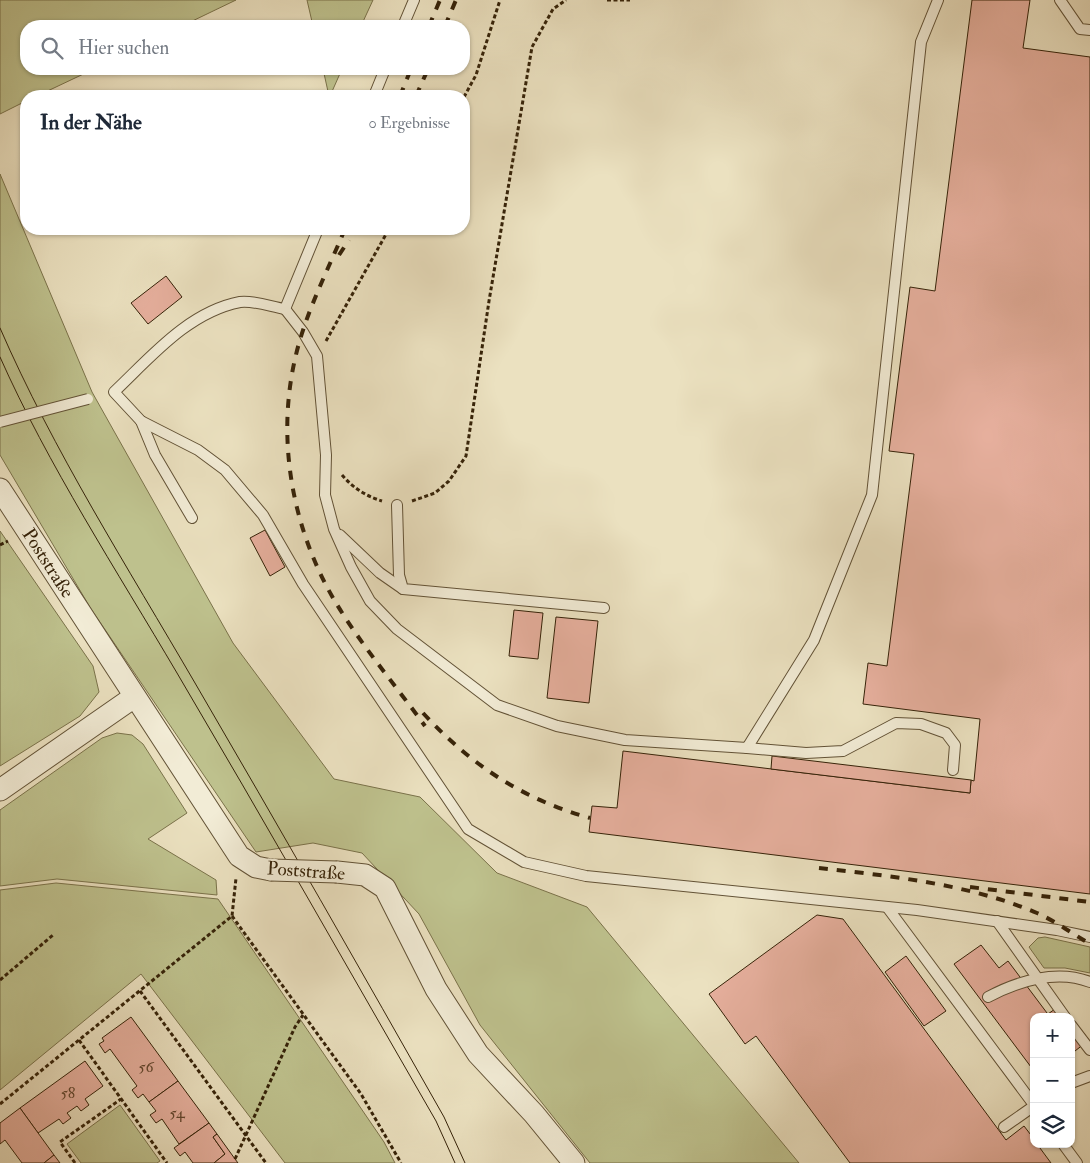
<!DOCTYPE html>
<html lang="de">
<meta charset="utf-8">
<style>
body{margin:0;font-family:"IM FELL Double Pica",serif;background:#f2f2f3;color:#1f2937}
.controls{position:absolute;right:15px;bottom:15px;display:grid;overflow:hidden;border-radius:10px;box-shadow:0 1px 4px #0004}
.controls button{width:45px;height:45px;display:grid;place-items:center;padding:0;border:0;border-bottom:1px solid #e0e1e3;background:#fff;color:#1f2937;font:25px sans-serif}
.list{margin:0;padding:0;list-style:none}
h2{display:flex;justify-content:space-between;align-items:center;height:65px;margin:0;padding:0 20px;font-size:21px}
h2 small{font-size:16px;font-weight:400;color:#747a83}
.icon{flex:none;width:28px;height:28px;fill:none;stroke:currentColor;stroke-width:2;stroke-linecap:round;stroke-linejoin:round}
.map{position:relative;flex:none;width:1090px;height:1163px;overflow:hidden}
.search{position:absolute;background:#fff;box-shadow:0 1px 4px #0004;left:20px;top:20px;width:450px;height:55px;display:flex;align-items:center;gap:12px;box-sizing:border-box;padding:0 18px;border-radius:20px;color:#747a83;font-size:19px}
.panel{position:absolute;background:#fff;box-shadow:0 1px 4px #0004;left:20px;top:90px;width:450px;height:145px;border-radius:20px}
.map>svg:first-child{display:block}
</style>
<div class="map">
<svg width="1090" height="1163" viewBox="0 0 1090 1163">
<rect width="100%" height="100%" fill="#ebe1c0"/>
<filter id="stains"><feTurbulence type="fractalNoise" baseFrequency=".004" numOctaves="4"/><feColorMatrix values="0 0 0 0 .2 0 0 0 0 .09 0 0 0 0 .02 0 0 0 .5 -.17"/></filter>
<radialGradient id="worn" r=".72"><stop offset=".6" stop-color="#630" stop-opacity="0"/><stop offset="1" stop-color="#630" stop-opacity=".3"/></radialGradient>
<g fill="#bec18d" stroke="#7a724a">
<polygon points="0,0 236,0 182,26 26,26 26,69 94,69 37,96 26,96 26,101 0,114"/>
<polygon points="307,0 373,0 361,26 313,26"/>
<polygon points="323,69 342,69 330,96 329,96"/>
<polygon points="0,174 92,392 233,643 334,779 420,797 497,873 587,907 799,1163 590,1163 480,1025 419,914 362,853 313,843 256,852 91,609 0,455"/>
<polygon points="0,531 93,666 99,692 80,716 0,766"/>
<polygon points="117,733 132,735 143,744 187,813 148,839 216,880 217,895 57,879 0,886 0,810 102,738"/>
<polygon points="56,883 218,899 384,1142 395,1163 285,1163 141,974 0,1090 0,890"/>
<polygon points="1045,937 1090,947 1090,973 1065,968 1044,968 1029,947 1038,938"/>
<polygon points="120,1105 160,1161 157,1163 81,1163 67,1144"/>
</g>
<g fill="#e6af9d" stroke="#352208">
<polygon points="972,0 1030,0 1023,48 1090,57 1090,894 589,832 592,806 617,808 623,751 970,793 971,780 974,781 980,719 863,704 868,663 887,666 914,454 889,451 910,287 935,291"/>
<polygon points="166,276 182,297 148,324 131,303"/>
<polygon points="265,530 285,567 270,576 250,538"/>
<polygon points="514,610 543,613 538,659 509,656"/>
<polygon points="556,617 598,621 589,703 547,698"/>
<polygon points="772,756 971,780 970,793 771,769"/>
<polygon points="817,915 843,919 1006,1140 1024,1126 1034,1139 1034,1144 1037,1144 1051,1163 850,1163 756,1036 745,1044 709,994"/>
<polygon points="981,945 999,968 1008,961 1050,1017 1034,1017 1034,1071 954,964"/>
<polygon points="906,956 946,1011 924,1026 885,972"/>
<polygon points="1062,1004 1071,1017 1050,1017 1048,1014"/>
<polygon points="131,1017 178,1081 149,1102 143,1094 138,1098 132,1090 137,1086 110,1049 105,1053 99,1044 104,1041 102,1038"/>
<polygon points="1071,1017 1089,1040 1075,1051 1071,1046"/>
<polygon points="85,1061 103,1086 85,1099 89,1105 81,1111 77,1106 67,1113 71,1118 63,1124 59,1119 38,1133 20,1108"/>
<polygon points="178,1081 209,1123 179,1144 162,1119 156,1123 150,1115 156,1111 149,1102"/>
<polygon points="20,1108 54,1155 44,1163 22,1163 5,1140 0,1144 0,1123"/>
<polygon points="209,1123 217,1134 213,1137 225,1154 214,1163 193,1163 185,1152 180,1156 174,1148"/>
<polygon points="217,1134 235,1159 238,1163 214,1163 225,1154 213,1137"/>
<polygon points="54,1155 60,1163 44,1163"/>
</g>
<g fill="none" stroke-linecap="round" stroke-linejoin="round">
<g stroke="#625236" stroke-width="12">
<g id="service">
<polyline points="1060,0 1080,29 1090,30"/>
<polyline points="403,26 414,0"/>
<polyline points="374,96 385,69"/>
<path d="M318 229 285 309C272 307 253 300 240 302 188 312 150 358 114 392L141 421 198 450 225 470 263 515 303 584 468 829 524 862 586 876 917 910 1057 930 1090 937"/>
<polyline points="285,309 303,332 317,356 326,455 325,495 334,529 351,567 370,601 397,629 497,705 557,726 625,740 747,748 814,640 872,495 921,42 938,0"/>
<polyline points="141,421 155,455 192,518"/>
<polyline points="397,505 399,575 403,589 604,608"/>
<polyline points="340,535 380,573 403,589"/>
<polyline points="747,748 806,753 843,751 896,723 921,724 946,733 955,745 953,770"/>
<polyline points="887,907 1034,1105"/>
<polyline points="997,921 1065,1017"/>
<path d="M988 997C1018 981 1057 969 1090 982"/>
<polyline points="1071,1025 1090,1050"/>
<polyline points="1071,1083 1090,1076"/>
<polyline points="1004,1127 1034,1106"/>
<polyline points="1063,1144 1077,1163"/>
</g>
</g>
<g stroke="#625236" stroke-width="23">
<g id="minor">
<polyline points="0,489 239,856 256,867 271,870"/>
<polyline points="0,790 134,697"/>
<polyline points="337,872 365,875 385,888 436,989 478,1054 534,1114 574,1163"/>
</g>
</g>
<g stroke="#352208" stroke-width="3" stroke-dasharray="4 2.5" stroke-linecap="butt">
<polyline points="607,0 630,0"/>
<polyline points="464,97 476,75 500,0"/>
<polyline points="326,341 389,229"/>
<path d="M342 475C353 488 366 496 382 501"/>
<polyline points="412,501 435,493 449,481 466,456 489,301 532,47 553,9 566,0"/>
<polyline points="0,545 8,541"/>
<polyline points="232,916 361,1094 401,1163"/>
<polyline points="0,980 53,935"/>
<polyline points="140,991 266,1163"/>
<polyline points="79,1040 167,1163"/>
<polyline points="0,1104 232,916 236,878"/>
<polyline points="235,1159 295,1027 303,1015"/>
<polyline points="75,1163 60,1142 121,1099"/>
</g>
<use href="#service" stroke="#f2ecd6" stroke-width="10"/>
<use href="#minor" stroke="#f2ecd6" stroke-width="21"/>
<g stroke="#352208" stroke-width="1">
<path d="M0 328C54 452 127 566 195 683 279 827 362 972 444 1117L465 1163"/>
<path d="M0 357C48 465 117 571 177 673 265 822 350 972 436 1121L455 1163"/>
</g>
<g stroke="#352208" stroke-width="4" stroke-dasharray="9 9" stroke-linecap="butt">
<polyline points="429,26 440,0"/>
<polyline points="445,26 456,0"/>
<polyline points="400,96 411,69"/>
<polyline points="416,96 428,69"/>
<path d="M345 229C327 272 305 314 295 359 276 442 293 531 336 603 362 646 396 686 425 726"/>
<polyline points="339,255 349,240"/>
<path d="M423 713C471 765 522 799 590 818"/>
<path d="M819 868C891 876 969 884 1037 913 1055 921 1073 934 1090 944"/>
<polyline points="970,887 1090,902"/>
</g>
<g stroke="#625236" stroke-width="12" stroke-linecap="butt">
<polyline id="service-bridge" points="0,422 88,399"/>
</g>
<g stroke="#625236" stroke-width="23" stroke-linecap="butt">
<polyline id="minor-bridge" points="271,870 337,872"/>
</g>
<use href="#service-bridge" stroke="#f2ecd6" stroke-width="10"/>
<use href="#minor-bridge" stroke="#f2ecd6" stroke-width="21"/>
</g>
<g text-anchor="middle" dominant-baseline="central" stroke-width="4.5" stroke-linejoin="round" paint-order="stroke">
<g font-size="16" fill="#61452d">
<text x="146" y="1067">56</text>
<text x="68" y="1093">58</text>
<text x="177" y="1113">54</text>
</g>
<g font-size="19" fill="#352208" stroke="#f2ecd6">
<text transform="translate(48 563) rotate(57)">Poststraße</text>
<text transform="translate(306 871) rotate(4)">Poststraße</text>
</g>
</g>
<rect width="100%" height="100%" filter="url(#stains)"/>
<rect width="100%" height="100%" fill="url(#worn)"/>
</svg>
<div class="controls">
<button>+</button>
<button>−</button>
<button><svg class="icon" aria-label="layers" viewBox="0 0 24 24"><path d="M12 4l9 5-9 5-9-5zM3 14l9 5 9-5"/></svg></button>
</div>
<div class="search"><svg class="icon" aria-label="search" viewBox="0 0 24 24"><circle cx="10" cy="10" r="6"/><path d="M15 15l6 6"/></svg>Hier suchen</div>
<section class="panel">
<h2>In der Nähe<small>0 Ergebnisse</small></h2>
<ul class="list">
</ul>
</section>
</div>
